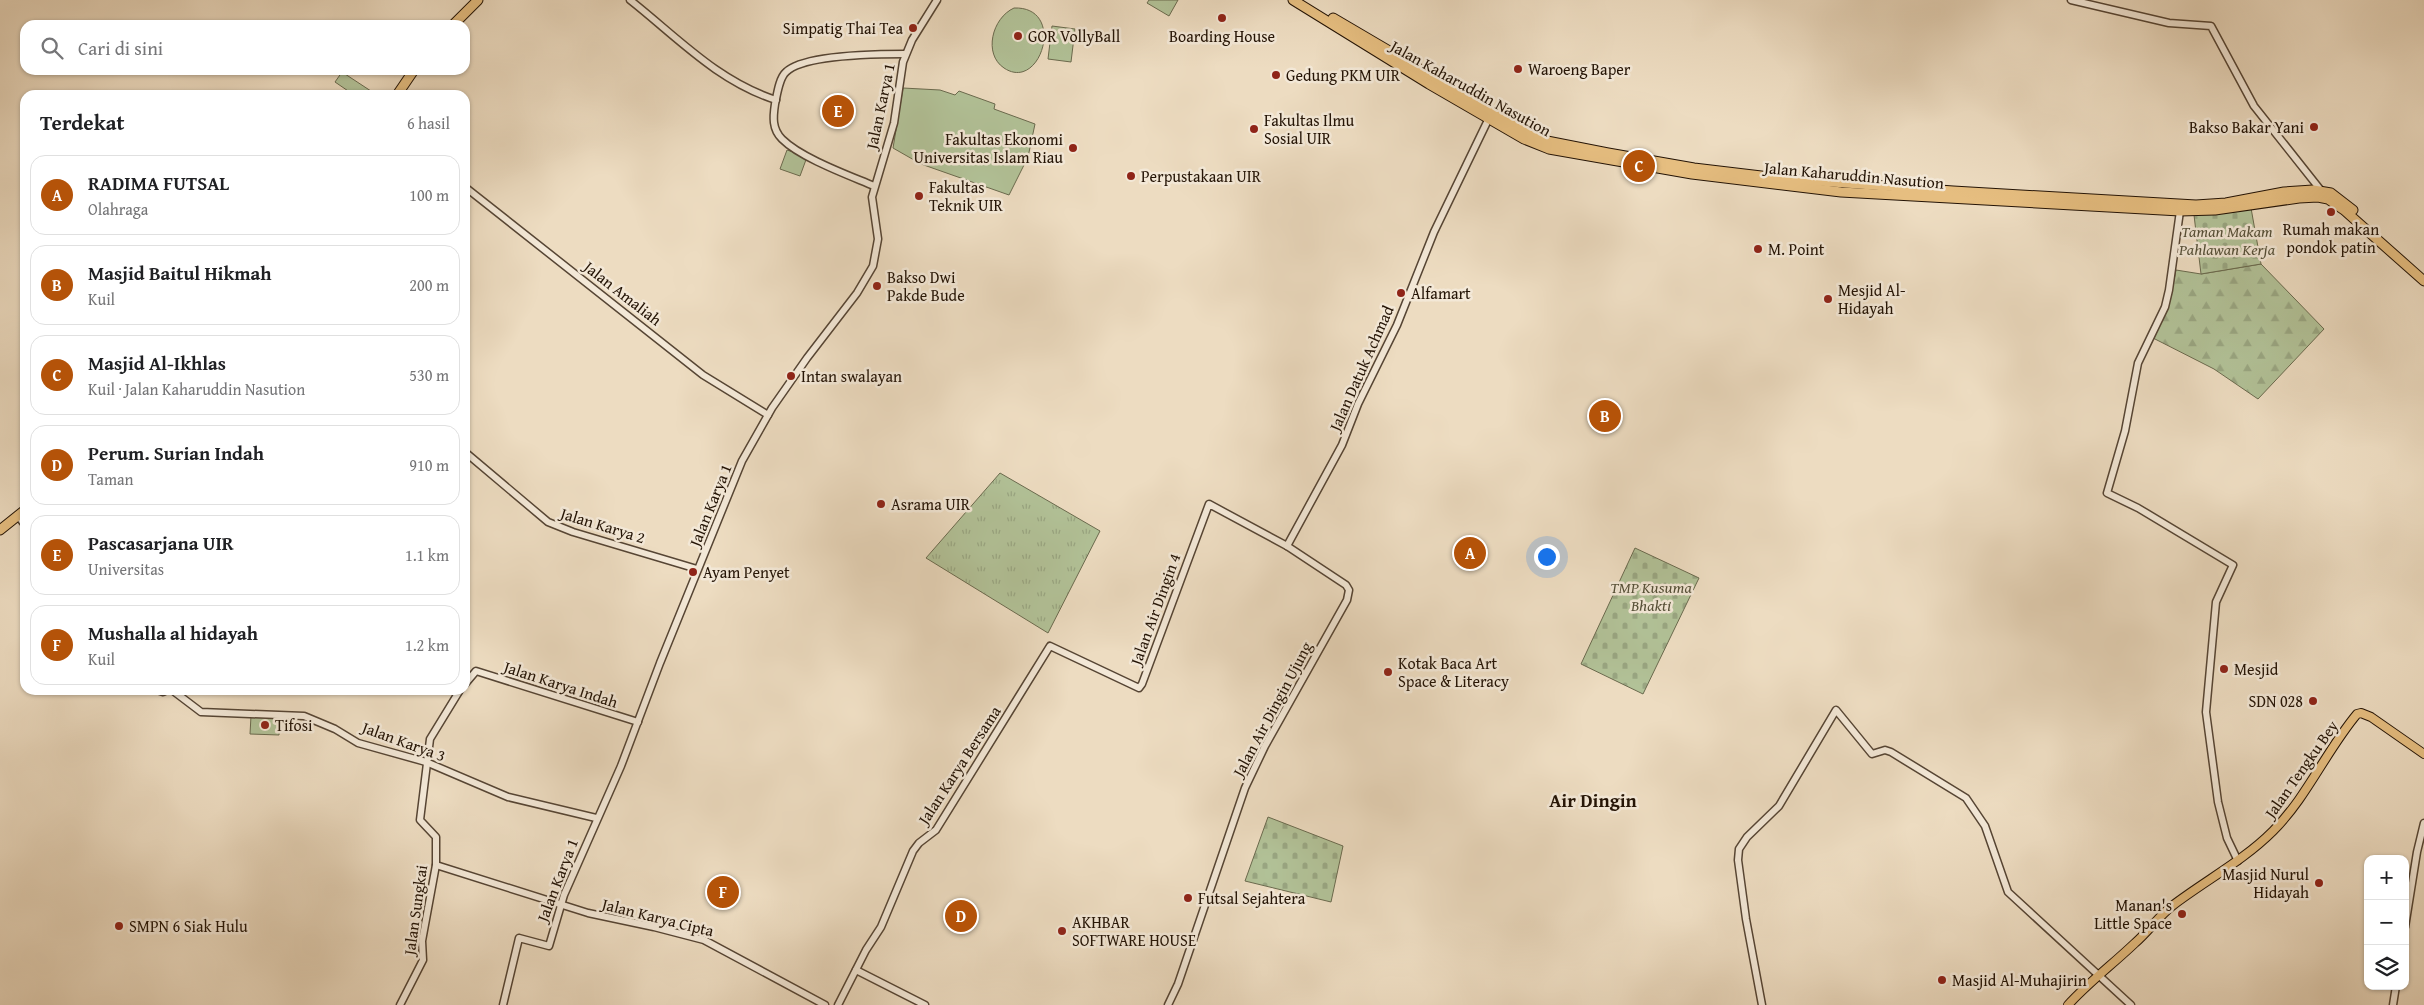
<!DOCTYPE html>
<html lang="id">
<meta charset="utf-8">
<style>
body{margin:0;font-family:"Gentium Book Plus",serif;background:#f6f6f6;color:#202124}
.controls{position:absolute;right:15px;bottom:15px;display:grid;overflow:hidden;border-radius:10px;box-shadow:0 1px 4px #0004}
.controls button{width:45px;height:45px;display:grid;place-items:center;padding:0;border:0;border-bottom:1px solid #e0e0e0;background:#fff;color:#202124;font:25px sans-serif}
.you{position:absolute;left:1546px;top:556px;width:18px;height:18px;margin:-12px;border:4px solid #fff;border-radius:50%;background:#1a73e8;box-shadow:0 0 0 8px #1a73e833}
.badge{display:grid;place-items:center;width:32px;height:32px;border-radius:50%;background:#b45309;color:#fff;font-size:16px;font-weight:700}
.pin{position:absolute;translate:-50% -50%;border:2px solid #fff;box-shadow:0 1px 5px #0006}
.list{margin:0;padding:0;list-style:none}
h2{display:flex;justify-content:space-between;align-items:center;height:65px;margin:0;padding:0 20px;font-size:21px}
h2 small{font-size:16px;font-weight:400;color:#757577}
.list li{display:grid;grid-template-columns:32px 1fr auto;gap:15px;align-items:center;box-sizing:border-box;height:80px;margin:0 10px 10px;padding:0 10px;border:1px solid #e0e0e0;border-radius:15px}
.list b{display:block;font-size:19px;white-space:nowrap}
.list p{margin:0;font-size:16px;white-space:nowrap;color:#757577}
.list em{font-size:16px;font-style:normal;color:#757577}
.icon{flex:none;width:28px;height:28px;fill:none;stroke:currentColor;stroke-width:2;stroke-linecap:round;stroke-linejoin:round}
.map{position:relative;flex:none;width:2424px;height:1005px;overflow:hidden}
.search{position:absolute;background:#fff;box-shadow:0 1px 4px #0004;left:20px;top:20px;width:450px;height:55px;display:flex;align-items:center;gap:12px;box-sizing:border-box;padding:0 18px;border-radius:15px;color:#757577;font-size:19px}
.panel{position:absolute;background:#fff;box-shadow:0 1px 4px #0004;left:20px;top:90px;width:450px;height:605px;border-radius:15px}
.map>svg:first-child{display:block}
</style>
<div class="map">
<svg width="2424" height="1005" viewBox="0 0 2424 1005">
<defs>
<pattern id="grass-tufts" width="24" height="20" patternUnits="userSpaceOnUse" patternTransform="scale(1.25)"><rect width="24" height="20" fill="#b2c298"/><path d="M3 7l-1-3M5 7V3M7 7l1-3M15 17l-1-3M17 17v-4M19 17l1-3" fill="none" stroke="#99a682"/></pattern>
<pattern id="forest-firs" width="22" height="20" patternUnits="userSpaceOnUse" patternTransform="scale(1.25)"><rect width="22" height="20" fill="#b2c298"/><path d="M5 1l3.5 6h-7zM16 11l3.5 6h-7z" fill="#99a682"/></pattern>
<pattern id="cemetery-stones" width="16" height="16" patternUnits="userSpaceOnUse" patternTransform="scale(1.25)"><rect width="16" height="16" fill="#b2c298"/><path d="M2 7V4a2 2 0 0 1 4 0v3zM10 15v-3a2 2 0 0 1 4 0v3z" fill="#99a682"/></pattern>
</defs>
<rect width="100%" height="100%" fill="#eddcc1"/>
<filter id="stains"><feTurbulence type="fractalNoise" baseFrequency=".004" numOctaves="4"/><feColorMatrix values="0 0 0 0 .2 0 0 0 0 .09 0 0 0 0 .02 0 0 0 .5 -.17"/></filter>
<radialGradient id="worn" r=".72"><stop offset=".6" stop-color="#630" stop-opacity="0"/><stop offset="1" stop-color="#630" stop-opacity=".3"/></radialGradient>
<polygon fill="url(#grass-tufts)" stroke="#6a6a4e" points="1000,473 1100,531 1048,633 926,558"/>
<polygon fill="url(#forest-firs)" stroke="#6a6a4e" points="2261,264 2324,329 2258,399 2214,369 2153,338 2172,290 2176,270 2201,274"/>
<g fill="url(#cemetery-stones)" stroke="#6a6a4e">
<polygon points="2251,208 2261,264 2201,274 2194,215"/>
<polygon points="1635,548 1699,578 1643,694 1581,664"/>
<polygon points="1268,817 1343,846 1331,902 1245,881"/>
</g>
<g fill="#b2c298" stroke="#6a6a4e">
<polygon points="1149,0 1178,0 1169,16 1147,3"/>
<path d="M1014 8C1067 6 1041 93 1004 68 983 54 992 18 1014 8Z"/>
<polygon points="1052,26 1075,29 1071,62 1048,59"/>
<polygon points="342,72 377,95 354,95 335,82"/>
<polygon points="903,88 940,90 955,95 959,91 995,104 994,109 1035,124 1028,157 1009,195 921,164 893,148"/>
<polygon points="787,150 807,157 800,176 780,169"/>
<polygon points="251,716 280,716 279,735 250,734"/>
</g>
<g fill="none" stroke-linecap="round" stroke-linejoin="round">
<g stroke="#564534" stroke-width="9">
<g id="minor">
<path d="M630 0C677 37 717 81 776 100"/>
<polyline points="2071,0 2169,23 2211,26 2254,106 2323,193"/>
<path d="M874 186C848 175 801 158 782 139 772 129 773 117 775 104 777 95 779 78 786 72 804 54 880 54 905 54"/>
<polyline points="465,187 703,375 768,415"/>
<polyline points="2180,211 2169,290 2165,307 2138,363 2125,431 2107,493 2138,508 2233,565 2216,602 2206,712 2218,802 2227,838 2238,861"/>
<polyline points="465,452 548,522 573,532 697,569"/>
<polyline points="18,516 25,525"/>
<polyline points="1287,546 1342,445 1358,404 1397,325 1434,232 1489,118"/>
<polyline points="465,684 476,671 638,722"/>
<polyline points="157,690 163,692 167,690"/>
<polyline points="172,690 201,712 304,716 335,729 358,743 426,762 508,797 596,818"/>
<polyline points="436,865 588,913 654,927 704,940 825,1005"/>
<polyline points="2405,927 2417,852 2424,823"/>
<polyline points="856,970 925,1005"/>
<polyline points="400,1005 423,960 422,941 436,865 436,837 420,820 430,739 460,690"/>
<polyline points="503,1005 519,938 549,946 564,895 621,766 660,663 742,461 772,408 807,358 857,293 873,266 878,239 872,197 894,123 903,62 912,40 937,0"/>
<polyline points="838,1005 866,950 881,927 913,851 919,843 936,830 1050,646 1139,688 1142,684 1209,504 1287,546 1346,585 1349,590 1347,600 1265,746 1245,788 1178,984 1168,1005"/>
<polyline points="1762,1005 1746,919 1738,860 1739,849 1747,837 1779,806 1836,710 1872,754 1885,750 1891,752 1966,798 1985,826 2008,892 2131,1005"/>
<polyline points="2393,1005 2396,986"/>
</g>
</g>
<g stroke="#231305" stroke-width="10">
<path id="major" d="M2068 1005C2089 982 2113 964 2135 943 2148 932 2159 916 2172 906 2206 880 2243 861 2273 831 2307 797 2326 751 2357 714L2361 713 2371 717 2424 754"/>
</g>
<g stroke="#231305" stroke-width="11">
<g id="highway">
<polyline points="1293,0 1429,84 1524,139 1549,149 1692,174 1841,192 2180,211 2215,210 2299,198 2318,197 2328,199 2344,210 2424,281"/>
<polyline points="1333,18 1534,136 1547,141 1608,153 1694,168 1778,178 1953,191 2196,205 2226,203 2284,192 2313,190 2331,193 2353,210"/>
<polyline points="453,25 478,0"/>
<polyline points="397,95 414,70"/>
<polyline points="0,530 25,510"/>
</g>
</g>
<use href="#minor" stroke="#f3e8d7" stroke-width="6"/>
<use href="#major" stroke="#e6be80" stroke-width="8"/>
<use href="#highway" stroke="#e6be80" stroke-width="9"/>
</g>
<g fill="#8f2418" stroke="#f3e8d7" stroke-width="2">
<circle cx="1222" cy="18" r="5"/>
<circle cx="913" cy="28" r="5"/>
<circle cx="1018" cy="36" r="5"/>
<circle cx="1518" cy="69" r="5"/>
<circle cx="1276" cy="75" r="5"/>
<circle cx="2314" cy="127" r="5"/>
<circle cx="1254" cy="129" r="5"/>
<circle cx="1073" cy="148" r="5"/>
<circle cx="1131" cy="176" r="5"/>
<circle cx="919" cy="196" r="5"/>
<circle cx="2331" cy="212" r="5"/>
<circle cx="1758" cy="249" r="5"/>
<circle cx="877" cy="286" r="5"/>
<circle cx="1401" cy="293" r="5"/>
<circle cx="1828" cy="299" r="5"/>
<circle cx="791" cy="376" r="5"/>
<circle cx="881" cy="504" r="5"/>
<circle cx="693" cy="572" r="5"/>
<circle cx="2224" cy="669" r="5"/>
<circle cx="1388" cy="672" r="5"/>
<circle cx="2313" cy="701" r="5"/>
<circle cx="265" cy="725" r="5"/>
<circle cx="2319" cy="883" r="5"/>
<circle cx="1188" cy="898" r="5"/>
<circle cx="2182" cy="914" r="5"/>
<circle cx="119" cy="926" r="5"/>
<circle cx="1062" cy="931" r="5"/>
<circle cx="1942" cy="980" r="5"/>
</g>
<g text-anchor="middle" dominant-baseline="central" stroke-width="5" stroke-linejoin="round" paint-order="stroke">
<g font-size="16" fill="#231305" stroke="#f3e8d7" text-anchor="start">
<text x="903" y="28" text-anchor="end">Simpatig Thai Tea</text>
<text x="1028" y="36">GOR VollyBall</text>
<text x="1222" y="36" text-anchor="middle">Boarding House</text>
<text x="1528" y="69">Waroeng Baper</text>
<text x="1286" y="75">Gedung PKM UIR</text>
<text x="1264" y="120">Fakultas Ilmu<tspan x="1264" dy="18">Sosial UIR</tspan></text>
<text x="2304" y="127" text-anchor="end">Bakso Bakar Yani</text>
<text x="1063" y="139" text-anchor="end">Fakultas Ekonomi<tspan x="1063" dy="18">Universitas Islam Riau</tspan></text>
<text x="1141" y="176">Perpustakaan UIR</text>
<text x="929" y="187">Fakultas<tspan x="929" dy="18">Teknik UIR</tspan></text>
<text x="2331" y="229" text-anchor="middle">Rumah makan<tspan x="2331" dy="18">pondok patin</tspan></text>
<text x="1768" y="249">M. Point</text>
<text x="887" y="277">Bakso Dwi<tspan x="887" dy="18">Pakde Bude</tspan></text>
<text x="1838" y="290">Mesjid Al-<tspan x="1838" dy="18">Hidayah</tspan></text>
<text x="1411" y="293">Alfamart</text>
<text x="801" y="376">Intan swalayan</text>
<text x="891" y="504">Asrama UIR</text>
<text x="703" y="572">Ayam Penyet</text>
<text x="1398" y="663">Kotak Baca Art<tspan x="1398" dy="18">Space &amp; Literacy</tspan></text>
<text x="2234" y="669">Mesjid</text>
<text x="2303" y="701" text-anchor="end">SDN 028</text>
<text x="275" y="725">Tifosi</text>
<text x="2309" y="874" text-anchor="end">Masjid Nurul<tspan x="2309" dy="18">Hidayah</tspan></text>
<text x="1198" y="898">Futsal Sejahtera</text>
<text x="2172" y="905" text-anchor="end">Manan's<tspan x="2172" dy="18">Little Space</tspan></text>
<text x="1072" y="922">AKHBAR<tspan x="1072" dy="18">SOFTWARE HOUSE</tspan></text>
<text x="129" y="926">SMPN 6 Siak Hulu</text>
<text x="1952" y="980">Masjid Al-Muhajirin</text>
</g>
<g font-size="16" fill="#231305" stroke="#f3e8d7">
<text transform="translate(1471 88) rotate(29)">Jalan Kaharuddin Nasution</text>
<text transform="translate(880 106) rotate(-78)">Jalan Karya 1</text>
<text transform="translate(1854 175) rotate(5)">Jalan Kaharuddin Nasution</text>
<text transform="translate(623 293) rotate(38)">Jalan Amaliah</text>
<text transform="translate(1361 368) rotate(-66)">Jalan Datuk Achmad</text>
<text transform="translate(710 505) rotate(-68)">Jalan Karya 1</text>
<text transform="translate(603 525) rotate(17)">Jalan Karya 2</text>
<text transform="translate(1155 609) rotate(-70)">Jalan Air Dingin 4</text>
<text transform="translate(561 684) rotate(18)">Jalan Karya Indah</text>
<text transform="translate(1272 709) rotate(-62)">Jalan Air Dingin Ujung</text>
<text transform="translate(404 741) rotate(20)">Jalan Karya 3</text>
<text transform="translate(959 765) rotate(-57)">Jalan Karya Bersama</text>
<text transform="translate(2301 769) rotate(-55)">Jalan Tengku Bey</text>
<text transform="translate(557 880) rotate(-69)">Jalan Karya 1</text>
<text transform="translate(415 910) rotate(-82)">Jalan Sungkai</text>
<text transform="translate(658 917) rotate(14)">Jalan Karya Cipta</text>
</g>
<g font-size="16" font-style="italic" fill="#555038" stroke="#f3e8d7">
<text x="2227" y="231">Taman Makam<tspan x="2227" dy="18">Pahlawan Kerja</tspan></text>
<text x="1651" y="587">TMP Kusuma<tspan x="1651" dy="18">Bhakti</tspan></text>
</g>
<g font-size="19" font-weight="bold" fill="#231305" stroke="#f3e8d7">
<text x="1593" y="800">Air Dingin</text>
</g>
</g>
<rect width="100%" height="100%" filter="url(#stains)"/>
<rect width="100%" height="100%" fill="url(#worn)"/>
</svg>
<div class="controls">
<button>+</button>
<button>−</button>
<button><svg class="icon" aria-label="layers" viewBox="0 0 24 24"><path d="M12 4l9 5-9 5-9-5zM3 14l9 5 9-5"/></svg></button>
</div>
<div class="you"></div>
<div class="pin badge" style="left:1470px;top:553px">A</div>
<div class="pin badge" style="left:1605px;top:416px">B</div>
<div class="pin badge" style="left:1639px;top:166px">C</div>
<div class="pin badge" style="left:961px;top:916px">D</div>
<div class="pin badge" style="left:838px;top:111px">E</div>
<div class="pin badge" style="left:723px;top:892px">F</div>
<div class="search"><svg class="icon" aria-label="search" viewBox="0 0 24 24"><circle cx="10" cy="10" r="6"/><path d="M15 15l6 6"/></svg>Cari di sini</div>
<section class="panel">
<h2>Terdekat<small>6 hasil</small></h2>
<ul class="list">
<li><span class="badge">A</span><div><b>RADIMA FUTSAL</b><p>Olahraga</p></div><em>100 m</em></li>
<li><span class="badge">B</span><div><b>Masjid Baitul Hikmah</b><p>Kuil</p></div><em>200 m</em></li>
<li><span class="badge">C</span><div><b>Masjid Al-Ikhlas</b><p>Kuil · Jalan Kaharuddin Nasution</p></div><em>530 m</em></li>
<li><span class="badge">D</span><div><b>Perum. Surian Indah</b><p>Taman</p></div><em>910 m</em></li>
<li><span class="badge">E</span><div><b>Pascasarjana UIR</b><p>Universitas</p></div><em>1.1 km</em></li>
<li><span class="badge">F</span><div><b>Mushalla al hidayah</b><p>Kuil</p></div><em>1.2 km</em></li>
</ul>
</section>
</div>
